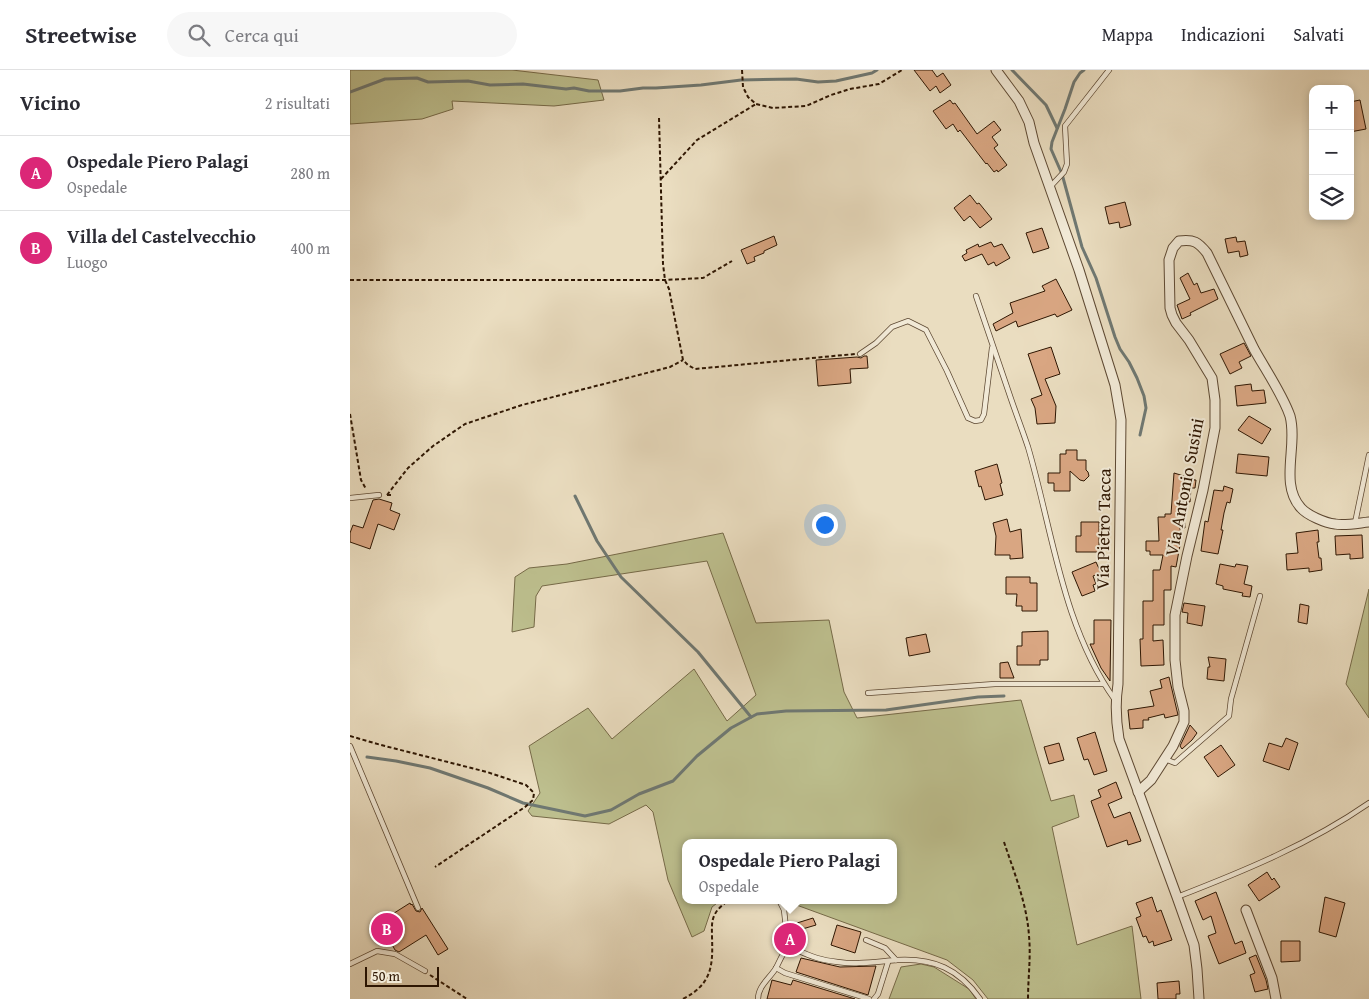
<!DOCTYPE html>
<html lang="it">
<meta charset="utf-8">
<style>
body{margin:0;font-family:"Gentium Book Plus",serif;background:#f7f7f7;color:#2b2b33}
.controls{position:absolute;right:15px;top:15px;display:grid;overflow:hidden;border-radius:10px;box-shadow:0 2px 8px #0003}
.controls button{width:45px;height:45px;display:grid;place-items:center;padding:0;border:0;border-bottom:1px solid #e1e1e2;background:#fff;color:#2b2b33;font:25px sans-serif}
.scale{position:absolute;left:15px;bottom:12px;width:74px;box-sizing:border-box;padding-left:5px;border:2px solid #2e1602;border-top:0;font-size:14px;line-height:18px;white-space:nowrap;color:#2e1602;-webkit-text-stroke:4px #f1e9d6;paint-order:stroke}
.you{position:absolute;left:474px;top:454px;width:18px;height:18px;margin:-12px;border:4px solid #fff;border-radius:50%;background:#1a73e8;box-shadow:0 0 0 8px #1a73e833}
.badge{display:grid;place-items:center;width:32px;height:32px;border-radius:50%;background:#db2777;color:#fff;font-size:16px;font-weight:700}
.pin{position:absolute;translate:-50% -50%;border:2px solid #fff;box-shadow:0 1px 5px #0006}
.popup{position:absolute;left:332px;top:769px;width:215px;height:65px;box-sizing:border-box;display:grid;place-content:center;border-radius:10px;background:#fff;filter:drop-shadow(0 1px 4px #0005);font-size:16px;white-space:nowrap;color:#7c7c81}
.popup b{font-size:19px;color:#2b2b33}
.popup::after{content:'';position:absolute;left:50%;top:100%;margin-left:-10px;border:10px solid transparent;border-top-color:#fff}
.list{margin:0;padding:0;list-style:none}
h2{display:flex;justify-content:space-between;align-items:center;height:65px;margin:0;padding:0 20px;font-size:21px}
h2 small{font-size:16px;font-weight:400;color:#7c7c81}
.list li{display:grid;grid-template-columns:32px 1fr auto;gap:15px;align-items:center;box-sizing:border-box;height:75px;padding:0 20px;border-top:1px solid #e1e1e2}
.list b{display:block;font-size:19px;white-space:nowrap}
.list p{margin:0;font-size:16px;white-space:nowrap;color:#7c7c81}
.list em{font-size:16px;font-style:normal;color:#7c7c81}
.icon{flex:none;width:28px;height:28px;fill:none;stroke:currentColor;stroke-width:2;stroke-linecap:round;stroke-linejoin:round}
.map{position:relative;flex:none;width:1019px;height:929px;overflow:hidden}
header{display:flex;align-items:center;gap:30px;box-sizing:border-box;height:70px;padding:0 25px;background:#fff;border-bottom:1px solid #e1e1e2}
header strong{font-size:24px}
nav{display:flex;gap:28px;margin-inline-start:auto;font-size:18px}
.search{width:350px;height:45px;background:#f7f7f7;display:flex;align-items:center;gap:12px;box-sizing:border-box;padding:0 18px;border-radius:28px;color:#7c7c81;font-size:19px}
main{display:flex}
aside{flex:1;background:#fff}
.map>svg:first-child{display:block}
</style>
<header>
<strong>Streetwise</strong>
<div class="search"><svg class="icon" aria-label="search" viewBox="0 0 24 24"><circle cx="10" cy="10" r="6"/><path d="M15 15l6 6"/></svg>Cerca qui</div>
<nav><a>Mappa</a><a>Indicazioni</a><a>Salvati</a></nav>
</header>
<main>
<aside>
<h2>Vicino<small>2 risultati</small></h2>
<ul class="list">
<li><span class="badge">A</span><div><b>Ospedale Piero Palagi</b><p>Ospedale</p></div><em>280 m</em></li>
<li><span class="badge">B</span><div><b>Villa del Castelvecchio</b><p>Luogo</p></div><em>400 m</em></li>
</ul>
</aside>
<div class="map">
<svg width="1019" height="929" viewBox="0 0 1019 929">
<rect width="100%" height="100%" fill="#eaddc0"/>
<filter id="stains"><feTurbulence type="fractalNoise" baseFrequency=".004" numOctaves="4"/><feColorMatrix values="0 0 0 0 .2 0 0 0 0 .09 0 0 0 0 .02 0 0 0 .5 -.17"/></filter>
<radialGradient id="worn" r=".72"><stop offset=".6" stop-color="#630" stop-opacity="0"/><stop offset="1" stop-color="#630" stop-opacity=".3"/></radialGradient>
<g fill="#bdbf8e" stroke="#766a48">
<polygon points="0,0 162,0 248,10 254,30 204,36 102,31 103,39 72,49 0,54"/>
<polygon points="373,463 406,553 479,550 494,622 507,648 671,630 701,731 724,725 729,747 702,757 727,875 782,856 791,929 638,929 623,910 597,890 441,833 439,830 544,830 544,773 336,773 336,830 371,830 362,837 354,861 342,867 318,810 303,742 296,735 259,754 182,746 178,741 190,723 179,676 238,638 262,669 344,599 377,651 406,625 357,491 192,516 186,526 184,557 162,562 165,507 179,498 217,494"/>
<polygon points="1019,519 1019,648 996,614"/>
<polygon points="571,894 584,897 619,919 626,929 539,929 551,897"/>
</g>
<g fill="none" stroke-linecap="round" stroke-linejoin="round">
<g stroke="#6f7872" stroke-width="3">
<polyline points="662,0 696,35 707,58"/>
<polyline points="734,0 730,3 724,12 715,39 702,72 701,79 712,104 732,177 746,208 765,267 770,279 779,292 787,308 794,326 796,338 790,365"/>
<polyline points="0,22 35,9 67,8 78,12 118,11 140,15 173,14 216,19 224,18 239,21 270,21 293,18 306,18 351,15 391,10 446,9 468,12 486,11 522,3 527,0"/>
<polyline points="225,426 247,471 271,507 348,582 401,647"/>
<polyline points="17,687 46,691 80,698 138,718 173,733 235,746 261,740 289,724 323,711 347,686 381,658 407,644 436,641 536,640 628,627 654,626"/>
</g>
</g>
<g fill="#d9a682" stroke="#2e1602">
<polygon points="564,0 582,0 587,7 593,3 601,15 590,23 586,16 580,21"/>
<polygon points="600,30 603,34 605,33 627,64 644,51 651,60 642,67 648,75 644,78 657,95 648,102 647,100 644,102 637,93 636,94 610,60 608,62 603,54 596,59 583,41"/>
<polygon points="1010,30 1016,59 1000,62 1000,32"/>
<polygon points="620,125 627,134 629,133 642,149 630,158 620,146 614,151 604,138"/>
<polygon points="775,132 781,155 770,158 769,152 759,154 755,137"/>
<polygon points="692,158 699,178 683,183 676,163"/>
<polygon points="424,166 427,175 414,181 414,183 404,187 405,191 397,194 391,180"/>
<polygon points="886,167 887,172 895,171 898,185 890,187 889,181 878,183 875,169"/>
<polygon points="641,172 644,177 652,174 660,188 646,196 644,192 638,195 632,184 615,191 612,186 617,183 616,180 628,174 629,177"/>
<polygon points="838,203 844,215 847,213 851,223 864,219 868,229 840,243 841,245 832,249 827,235 840,229 830,208"/>
<polygon points="706,209 722,240 707,247 705,244 668,257 666,251 646,261 643,254 663,243 660,233 695,221 692,216"/>
<polygon points="894,273 901,286 889,292 892,298 880,304 870,284"/>
<polygon points="701,277 710,304 695,309 706,336 705,353 687,354 685,338 681,329 692,325 678,284"/>
<polygon points="514,286 517,286 518,298 500,299 501,313 468,316 466,290 507,287 511,288"/>
<polygon points="901,314 902,321 914,320 916,333 887,336 885,316"/>
<polygon points="899,346 921,359 912,374 888,360"/>
<polygon points="716,380 727,380 727,390 736,390 736,400 738,402 739,406 734,411 730,410 720,401 720,421 704,421 704,413 698,413 698,403 710,403 710,384 716,384"/>
<polygon points="888,384 919,387 917,406 886,403"/>
<polygon points="647,394 652,413 650,414 653,425 635,430 631,416 629,417 625,401"/>
<polygon points="824,403 844,409 844,410 846,410 845,418 841,418 840,432 833,431 835,458 830,458 831,470 826,497 821,496 821,520 814,520 814,555 803,555 803,571 813,570 814,595 791,596 790,569 793,569 793,531 803,531 803,500 810,500 813,485 800,485 800,481 796,481 796,471 809,471 808,447 815,447 815,444 821,444"/>
<polygon points="874,416 883,419 880,433 877,432 874,443 871,460 873,460 868,484 851,481 855,451 858,452 864,420 873,421"/>
<polygon points="29,429 42,433 40,440 50,444 44,460 28,454 20,479 0,472 0,463 3,455 13,458 23,430"/>
<polygon points="657,449 660,462 671,459 673,488 660,489 660,485 645,485 646,466 643,453"/>
<polygon points="731,452 749,452 749,482 726,482 726,466 731,466"/>
<polygon points="968,460 969,472 967,472 969,488 971,488 972,500 959,502 959,498 937,500 936,484 948,483 946,463"/>
<polygon points="1012,465 1013,488 1000,489 1000,484 986,485 985,466"/>
<polygon points="746,492 751,503 743,506 746,514 743,515 745,521 732,526 722,502"/>
<polygon points="870,494 885,497 886,494 898,496 894,514 902,516 900,527 892,526 893,523 873,519 873,516 866,514"/>
<polygon points="656,507 680,507 680,513 687,513 687,541 672,541 672,536 666,536 667,524 656,524"/>
<polygon points="834,533 855,536 852,556 837,553 838,543 832,542"/>
<polygon points="950,534 959,536 957,554 948,552"/>
<polygon points="744,550 761,550 760,611 751,598 740,574 744,574"/>
<polygon points="698,561 698,590 690,590 690,595 667,595 667,576 672,576 672,562"/>
<polygon points="576,564 580,582 559,586 556,568"/>
<polygon points="858,587 876,589 874,611 857,609 858,597 860,597"/>
<polygon points="658,592 664,608 650,608 650,593"/>
<polygon points="819,607 828,645 815,648 814,644 798,648 799,650 793,650 793,658 780,659 778,640 804,636 800,621 812,618 810,610"/>
<polygon points="840,655 847,663 842,670 832,679 830,676"/>
<polygon points="745,662 757,701 744,705 738,689 734,690 727,668"/>
<polygon points="936,668 948,673 939,700 913,691 919,673 932,677"/>
<polygon points="709,673 714,690 699,694 694,677"/>
<polygon points="871,675 885,695 868,707 854,687"/>
<polygon points="766,712 772,728 758,734 764,748 780,742 791,771 778,775 777,770 757,777 741,731 751,727 748,720"/>
<polygon points="917,802 922,810 924,808 930,817 909,831 898,815"/>
<polygon points="866,822 885,874 892,871 896,883 869,894 858,866 866,863 861,846 853,850 845,831"/>
<polygon points="802,827 807,842 811,840 822,870 804,876 803,871 799,873 796,866 793,867 786,848 791,846 786,833"/>
<polygon points="975,827 995,833 986,867 969,862"/>
<polygon points="60,833 61,835 62,834 66,841 70,842 72,838 98,879 88,885 76,865 49,882 45,880 38,867 36,868 34,865 27,869 22,857"/>
<polygon points="463,848 466,855 449,860 447,853"/>
<polygon points="487,855 511,862 505,883 481,875"/>
<polygon points="931,871 950,871 950,891 931,892"/>
<polygon points="906,885 916,910 918,919 905,922 900,905 905,903 899,888"/>
<polygon points="451,888 490,897 526,896 518,925 446,902"/>
<polygon points="422,910 441,915 443,910 505,929 417,929"/>
<polygon points="829,911 830,924 826,924 826,929 808,929 807,913"/>
</g>
<g fill="none" stroke-linecap="round" stroke-linejoin="round">
<g stroke="#5d4832" stroke-width="6">
<g id="service">
<polyline points="700,117 714,102 717,94 715,56 759,0"/>
<path d="M626 226C637 259 648 291 659 323 665 341 672 359 678 377 703 462 712 556 765 630"/>
<polyline points="510,284 526,273 542,257 558,251 576,260 597,301 618,348 625,351 631,350 634,344 642,278"/>
<polyline points="0,428 29,425"/>
<polyline points="1005,453 1019,385"/>
<polyline points="518,623 645,614 754,614"/>
<polyline points="0,676 68,838"/>
<polyline points="815,689 825,693 879,646 881,629 910,526"/>
<path d="M827 827C894 801 960 774 1019 733"/>
<path d="M430 832 434 840 438 876C447 880 457 885 467 888 477 891 498 894 509 893 522 893 534 891 547 890 584 888 609 899 630 929"/>
<polyline points="516,870 535,878 546,890"/>
<polyline points="0,894 27,881 45,884 75,901"/>
<polyline points="426,898 435,903 519,929"/>
<path d="M408 929C408 916 420 908 426 898 430 890 433 883 438 876"/>
<polyline points="524,929 528,924 538,892"/>
</g>
</g>
<g stroke="#5d4832" stroke-width="11">
<g id="minor">
<path d="M646 0 669 31 679 52 684 73 729 200 765 315 771 350 768 614C765 633 766 651 769 669L827 827 844 875 847 899 849 929"/>
<path d="M788 722 801 710 823 676 834 652V641L828 617 825 590V545L837 486 853 420 865 358V330L862 308 839 270 826 253 822 245 820 238 819 190 823 178 829 171C844 169 848 172 857 183 873 215 888 247 904 279 915 299 933 325 940 346 948 376 929 414 951 438 957 445 975 453 985 454 994 456 1009 453 1019 452"/>
<polyline points="896,840 922,908 926,929"/>
</g>
</g>
<g stroke="#2e1602" stroke-width="2" stroke-dasharray="4 2.5" stroke-linecap="butt">
<polyline points="392,0 393,17 398,27 406,34 423,38 456,36 481,25 500,19 529,14 552,0"/>
<polyline points="309,48 313,194 315,210 319,219 333,290 338,295 345,299 505,284"/>
<polyline points="311,109 347,70 406,34"/>
<polyline points="0,210 315,210 353,208 382,191"/>
<polyline points="0,344 11,410 16,419"/>
<polyline points="37,425 58,398 83,376 115,354 172,335 320,297 333,290"/>
<polyline points="37,425 43,425"/>
<polyline points="0,666 31,675 137,702 176,715 184,723 183,730 175,737 85,797"/>
<path d="M654 772C664 802 677 834 679 866 681 887 678 908 678 929"/>
<polyline points="80,905 117,929"/>
<path d="M333 929C362 914 363 896 362 867 362 859 361 851 365 844 368 838 374 834 379 830"/>
</g>
<use href="#service" stroke="#f1e9d6" stroke-width="4.5"/>
<use href="#minor" stroke="#f1e9d6" stroke-width="9"/>
</g>
<g text-anchor="middle" dominant-baseline="central" stroke-width="4" stroke-linejoin="round" paint-order="stroke">
<g font-size="18" fill="#2e1602" stroke="#f1e9d6">
<text transform="translate(834 417) rotate(-79)">Via Antonio Susini</text>
<text transform="translate(753 459) rotate(-89)">Via Pietro Tacca</text>
</g>
</g>
<rect width="100%" height="100%" filter="url(#stains)"/>
<rect width="100%" height="100%" fill="url(#worn)"/>
</svg>
<div class="controls">
<button>+</button>
<button>−</button>
<button><svg class="icon" aria-label="layers" viewBox="0 0 24 24"><path d="M12 4l9 5-9 5-9-5zM3 14l9 5 9-5"/></svg></button>
</div>
<div class="scale">50 m</div>
<div class="you"></div>
<div class="pin badge" style="left:440px;top:869px">A</div>
<div class="popup"><b>Ospedale Piero Palagi</b>Ospedale</div>
<div class="pin badge" style="left:37px;top:859px">B</div>
</div>
</main>
